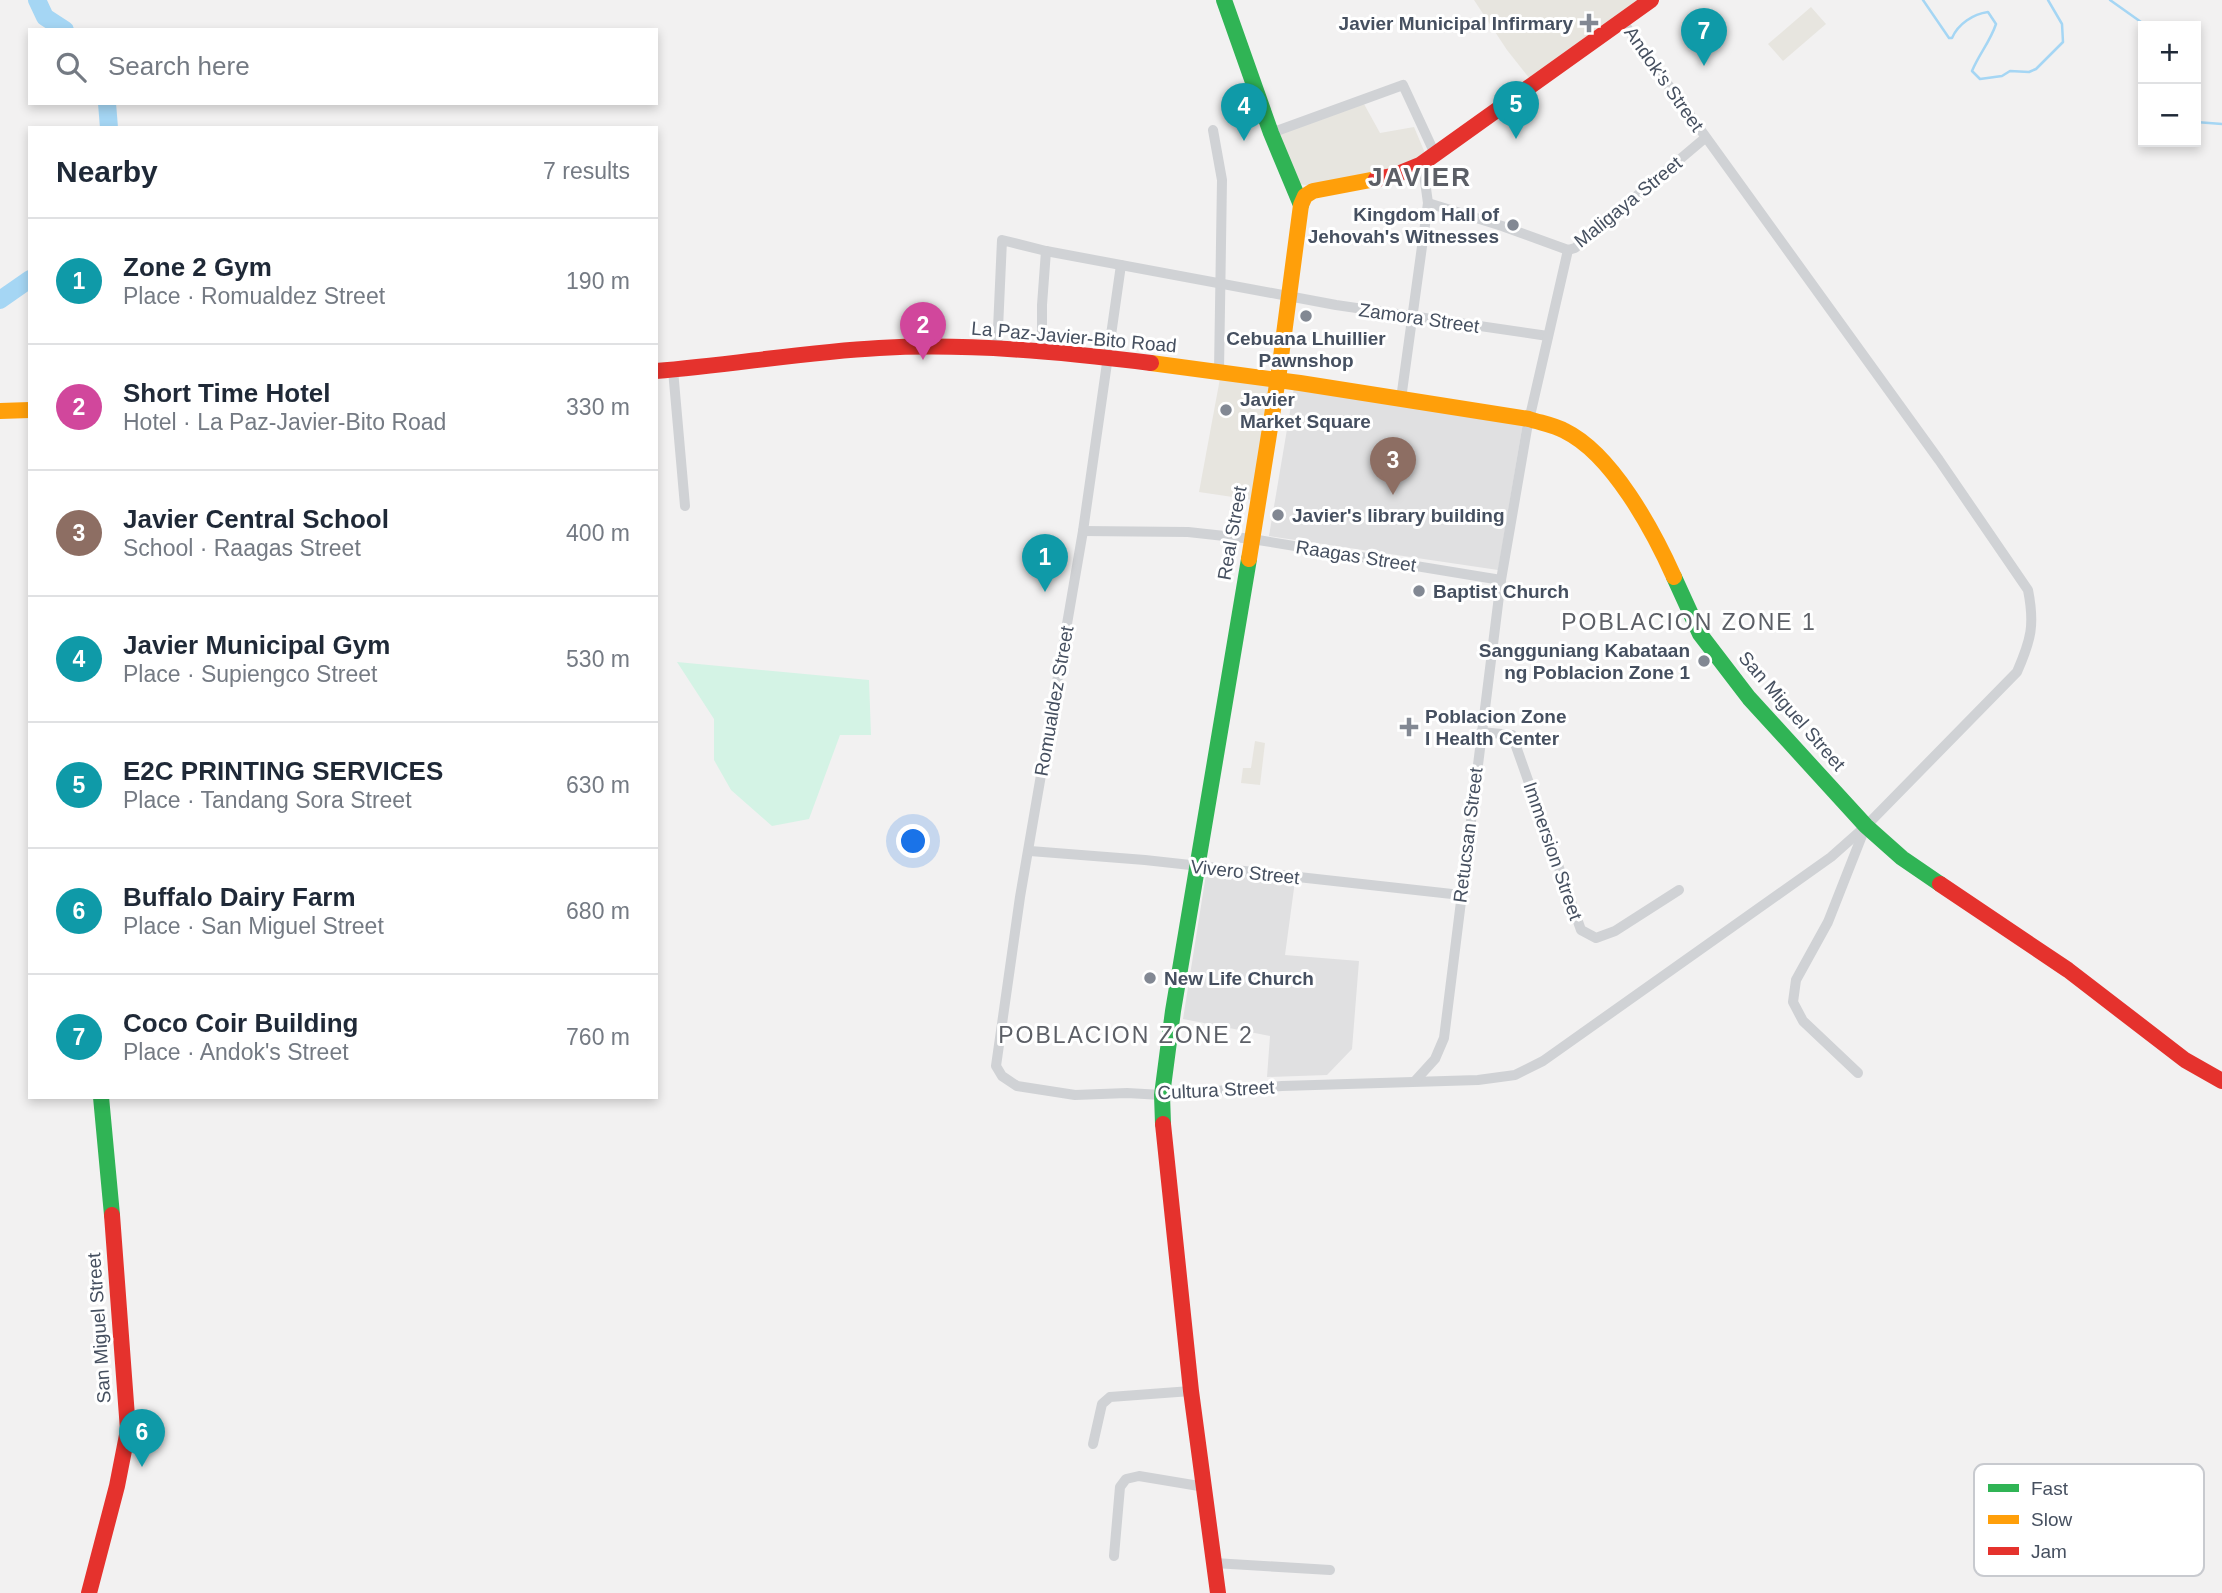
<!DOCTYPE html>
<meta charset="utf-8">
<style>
body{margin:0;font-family:Helvetica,sans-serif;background:#f6f6f7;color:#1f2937}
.controls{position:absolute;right:21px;top:21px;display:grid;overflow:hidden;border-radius:0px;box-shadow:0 4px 10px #0003}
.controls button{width:63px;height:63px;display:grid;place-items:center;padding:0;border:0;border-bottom:2px solid #e0e1e3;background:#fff;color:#1f2937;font:35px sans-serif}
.you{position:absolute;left:914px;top:842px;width:24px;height:24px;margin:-18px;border:5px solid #fff;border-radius:50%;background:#1a73e8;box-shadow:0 0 0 10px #1a73e833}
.badge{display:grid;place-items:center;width:46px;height:46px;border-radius:50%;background:#111827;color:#fff;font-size:23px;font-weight:700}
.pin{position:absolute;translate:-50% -58px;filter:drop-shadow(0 2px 4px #0008)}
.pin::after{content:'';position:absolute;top:37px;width:24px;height:21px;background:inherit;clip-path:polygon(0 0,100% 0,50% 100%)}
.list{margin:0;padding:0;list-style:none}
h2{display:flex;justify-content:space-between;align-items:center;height:91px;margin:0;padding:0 28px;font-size:30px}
h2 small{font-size:23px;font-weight:400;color:#747a83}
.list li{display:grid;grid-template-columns:46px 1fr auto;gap:21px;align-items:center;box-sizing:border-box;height:126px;padding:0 28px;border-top:2px solid #e0e1e3}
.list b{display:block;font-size:26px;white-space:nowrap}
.list p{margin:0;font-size:23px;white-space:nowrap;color:#747a83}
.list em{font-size:23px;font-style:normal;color:#747a83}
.icon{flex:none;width:38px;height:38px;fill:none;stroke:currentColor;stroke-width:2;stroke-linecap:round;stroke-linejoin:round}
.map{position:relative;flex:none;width:2222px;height:1593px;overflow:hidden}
.search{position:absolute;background:#fff;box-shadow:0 4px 10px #0003;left:28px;top:28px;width:630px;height:77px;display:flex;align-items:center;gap:18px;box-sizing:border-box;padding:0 24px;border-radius:0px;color:#747a83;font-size:26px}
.panel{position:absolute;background:#fff;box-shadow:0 4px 10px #0003;left:28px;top:126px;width:630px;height:973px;border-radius:0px}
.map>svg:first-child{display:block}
</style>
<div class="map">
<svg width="2222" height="1593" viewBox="0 0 2222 1593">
<rect width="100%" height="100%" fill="#f2f1f1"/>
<g fill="#e7e5df">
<polygon points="1474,0 1640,0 1530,79 1507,50"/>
<polygon points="1811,7 1826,24 1783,61 1768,44"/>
<polygon points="1364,104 1380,133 1414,127 1425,153 1403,167 1310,186 1300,184 1276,133"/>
<polygon points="1221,373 1274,384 1253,500 1199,492"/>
<polygon points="1255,741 1265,743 1260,785 1241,783 1243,768 1251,768"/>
</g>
<g fill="#e0e0e1">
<polygon points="1294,388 1523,423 1498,570 1269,536"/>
<polygon points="1207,868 1295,881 1285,955 1359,961 1352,1049 1327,1075 1267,1077 1270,1036 1183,1019"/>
</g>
<polygon fill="#d4f3e5" points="677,662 869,680 871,735 840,735 809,819 772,826 731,790 714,760 714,719"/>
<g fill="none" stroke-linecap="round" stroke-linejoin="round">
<g stroke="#a5d6f4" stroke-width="2.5">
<path d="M1923 0 1949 38H1952C1958 24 1973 14 1988 12L1996 24C1990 42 1979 54 1972 71L1980 79 2002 76 2010 71 2029 72 2036 69 2063 42 2062 24 2048 0"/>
<polyline points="2110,0 2141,22 2143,45"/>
<polyline points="2196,122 2222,124"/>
</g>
<g stroke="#a5d6f4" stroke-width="18">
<polyline points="37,0 45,17 65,30"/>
<polyline points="107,103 109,128"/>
<polyline points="0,300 30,279"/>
</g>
<g stroke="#d0d2d5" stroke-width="10">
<polyline points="1213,130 1222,180 1219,371"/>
<polyline points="1271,133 1403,85 1435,154"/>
<polyline points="1428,203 1502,226 1568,250 1575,248 1705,138"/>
<path d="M1121 265 1083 531 1020 897 996 1066 1002 1076 1017 1086 1075 1095 1127 1093 1162 1095 1282 1086 1478 1080 1515 1075 1543 1061 1831 857 1866 826 2017 672C2031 640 2035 625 2028 590L1939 460 1622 21"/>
<polyline points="997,351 1002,240 1046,251 1336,305 1548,336"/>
<polyline points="1042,354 1042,305 1046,251"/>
<polyline points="673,370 685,506"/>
<polyline points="1401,399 1428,203 1424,174 1420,165"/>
<polyline points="1083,531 1188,532 1252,539 1501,580"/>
<polyline points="1481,732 1512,735 1581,930 1596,938 1615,931 1679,890"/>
<polyline points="1030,851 1145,860 1461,895"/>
<polyline points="1858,1073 1803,1021 1793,1002 1796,980 1828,922 1865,828"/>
<polyline points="1415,1081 1435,1059 1444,1038 1501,580 1527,429 1568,250"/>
<polyline points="1093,1444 1102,1404 1110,1397 1191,1391"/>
<polyline points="1114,1556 1120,1487 1126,1479 1139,1476 1205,1487"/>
<polyline points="1214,1563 1330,1570"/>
</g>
<g stroke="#30b455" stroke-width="16">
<polyline points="1224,0 1271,133 1301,205"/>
<polyline points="1674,577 1700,634 1749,698 1866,826 1902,858 1940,884"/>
<polyline points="101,1097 112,1215"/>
<polyline points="1163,1124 1162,1095 1173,1011 1249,559"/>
</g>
<g stroke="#ff9f0a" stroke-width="16">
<path d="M1151 363 1300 383 1529 419C1541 423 1554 425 1565 431 1612 454 1653 530 1674 577"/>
<polyline points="0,411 30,410"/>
<polyline points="1249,559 1279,372 1301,205 1305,196 1313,191 1376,179"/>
</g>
<g stroke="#e5322d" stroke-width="16">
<polyline points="1376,179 1393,176 1420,165 1651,0"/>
<path d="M656 371C731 365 804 352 879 348 969 343 1062 352 1151 363"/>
<polyline points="1940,884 2068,970 2185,1060 2222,1081"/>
<polyline points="1163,1124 1191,1391 1218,1593"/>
<polyline points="89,1593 117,1486 128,1430 112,1215"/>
</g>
</g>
<g fill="#828893" stroke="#fff" stroke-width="2.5">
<path d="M1585.5 12.5h7v7h7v7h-7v7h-7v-7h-7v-7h7z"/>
<circle cx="1513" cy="225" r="7"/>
<circle cx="1306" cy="316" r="7"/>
<circle cx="1226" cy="410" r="7"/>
<circle cx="1278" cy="515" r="7"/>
<circle cx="1419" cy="591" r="7"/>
<circle cx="1704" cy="661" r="7"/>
<path d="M1405.5 716.5h7v7h7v7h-7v7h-7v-7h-7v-7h7z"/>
<circle cx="1150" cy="978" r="7"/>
</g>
<g text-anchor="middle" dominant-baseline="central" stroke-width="6" stroke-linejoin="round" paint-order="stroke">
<g font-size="19" font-weight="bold" fill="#465060" stroke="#fff" text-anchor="start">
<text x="1573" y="23" text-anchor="end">Javier Municipal Infirmary</text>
<text x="1499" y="214" text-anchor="end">Kingdom Hall of<tspan x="1499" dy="22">Jehovah's Witnesses</tspan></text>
<text x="1306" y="338" text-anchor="middle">Cebuana Lhuillier<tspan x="1306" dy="22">Pawnshop</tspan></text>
<text x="1240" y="399">Javier<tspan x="1240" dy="22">Market Square</tspan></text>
<text x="1292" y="515">Javier's library building</text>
<text x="1433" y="591">Baptist Church</text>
<text x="1690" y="650" text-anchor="end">Sangguniang Kabataan<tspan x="1690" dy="22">ng Poblacion Zone 1</tspan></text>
<text x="1425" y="716">Poblacion Zone<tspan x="1425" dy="22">I Health Center</tspan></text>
<text x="1164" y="978">New Life Church</text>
</g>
<g font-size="19" fill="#465060" stroke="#fff">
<text transform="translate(1664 79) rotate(55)">Andok's Street</text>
<text transform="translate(1628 202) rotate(-39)">Maligaya Street</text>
<text transform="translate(1419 318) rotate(8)">Zamora Street</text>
<text transform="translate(1074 337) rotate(5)">La Paz-Javier-Bito Road</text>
<text transform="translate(1232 533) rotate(-80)">Real Street</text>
<text transform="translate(1356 556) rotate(9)">Raagas Street</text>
<text transform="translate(1054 701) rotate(-80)">Romualdez Street</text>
<text transform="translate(1792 711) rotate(49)">San Miguel Street</text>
<text transform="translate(1468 835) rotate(-83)">Retucsan Street</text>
<text transform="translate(1553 851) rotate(71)">Immersion Street</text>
<text transform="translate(1245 872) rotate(6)">Vivero Street</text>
<text transform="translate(1216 1090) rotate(-3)">Cultura Street</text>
<text transform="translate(99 1328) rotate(-94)">San Miguel Street</text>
</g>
<g font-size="23" letter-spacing="2" fill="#5c5f66" stroke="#fff">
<text x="1689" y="622">POBLACION ZONE 1</text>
<text x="1126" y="1035">POBLACION ZONE 2</text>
</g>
<g font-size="26" font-weight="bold" letter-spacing="2" fill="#5c5f66" stroke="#fff">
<text x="1420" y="177">JAVIER</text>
</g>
</g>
<rect x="1974" y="1464" width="230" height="112" rx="10" fill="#fff" stroke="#c8cacf" stroke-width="2"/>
<rect x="1988" y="1484" width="31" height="8" fill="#30b455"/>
<rect x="1988" y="1515" width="31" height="9" fill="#ff9f0a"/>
<rect x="1988" y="1547" width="31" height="8" fill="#e5322d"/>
<g font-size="19" fill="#465060">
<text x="2031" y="1495">Fast</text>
<text x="2031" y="1526">Slow</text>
<text x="2031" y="1558">Jam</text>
</g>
</svg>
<div class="controls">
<button>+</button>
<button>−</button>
</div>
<div class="you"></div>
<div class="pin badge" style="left:1045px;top:592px;background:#0f9aa8">1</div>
<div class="pin badge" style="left:923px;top:360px;background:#d1479c">2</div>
<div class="pin badge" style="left:1393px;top:495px;background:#8d6e63">3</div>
<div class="pin badge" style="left:1244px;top:141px;background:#0f9aa8">4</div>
<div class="pin badge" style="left:1516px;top:139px;background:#0f9aa8">5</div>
<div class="pin badge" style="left:142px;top:1467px;background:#0f9aa8">6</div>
<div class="pin badge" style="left:1704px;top:66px;background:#0f9aa8">7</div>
<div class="search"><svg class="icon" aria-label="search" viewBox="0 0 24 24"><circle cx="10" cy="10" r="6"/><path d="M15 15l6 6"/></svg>Search here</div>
<section class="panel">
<h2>Nearby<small>7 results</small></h2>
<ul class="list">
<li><span class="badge" style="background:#0f9aa8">1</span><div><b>Zone 2 Gym</b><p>Place · Romualdez Street</p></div><em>190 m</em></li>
<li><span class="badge" style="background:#d1479c">2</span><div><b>Short Time Hotel</b><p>Hotel · La Paz-Javier-Bito Road</p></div><em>330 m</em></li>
<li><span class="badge" style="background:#8d6e63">3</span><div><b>Javier Central School</b><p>School · Raagas Street</p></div><em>400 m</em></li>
<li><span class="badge" style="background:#0f9aa8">4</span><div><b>Javier Municipal Gym</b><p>Place · Supiengco Street</p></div><em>530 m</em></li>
<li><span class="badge" style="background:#0f9aa8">5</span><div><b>E2C PRINTING SERVICES</b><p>Place · Tandang Sora Street</p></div><em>630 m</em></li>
<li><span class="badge" style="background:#0f9aa8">6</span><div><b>Buffalo Dairy Farm</b><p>Place · San Miguel Street</p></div><em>680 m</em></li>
<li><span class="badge" style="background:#0f9aa8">7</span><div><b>Coco Coir Building</b><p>Place · Andok's Street</p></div><em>760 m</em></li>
</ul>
</section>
</div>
